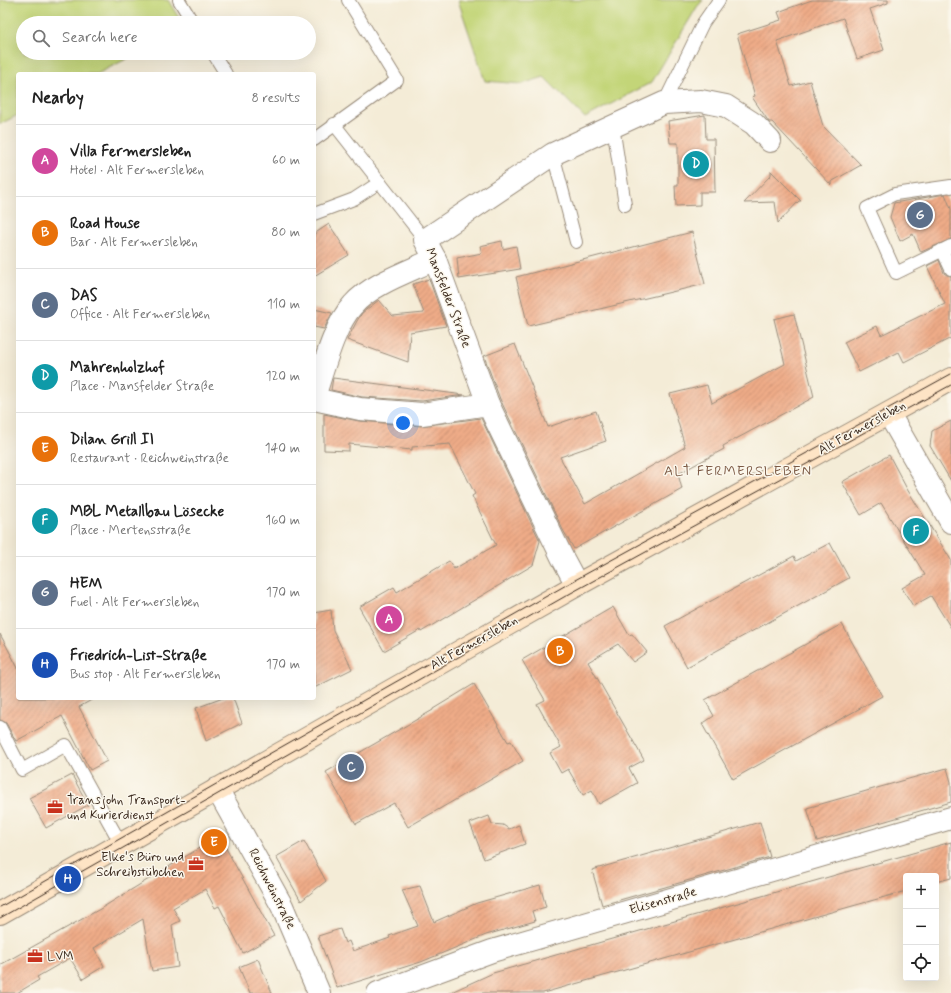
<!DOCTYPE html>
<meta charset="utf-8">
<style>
body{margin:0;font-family:Mynerve,sans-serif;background:#f2f2f2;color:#222}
.controls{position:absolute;right:12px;bottom:12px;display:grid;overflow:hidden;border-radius:4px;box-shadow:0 4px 16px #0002}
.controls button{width:36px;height:36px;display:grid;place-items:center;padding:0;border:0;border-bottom:1px solid #e0e0e0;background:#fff;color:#222;font:20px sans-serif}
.you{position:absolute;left:403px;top:423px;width:14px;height:14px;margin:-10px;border:3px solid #fff;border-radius:50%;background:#1a73e8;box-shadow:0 0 0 6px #1a73e833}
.badge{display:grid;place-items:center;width:26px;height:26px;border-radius:50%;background:#c8321e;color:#fff;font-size:13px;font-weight:700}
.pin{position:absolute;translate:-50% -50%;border:2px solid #fff;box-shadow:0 1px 4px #0006}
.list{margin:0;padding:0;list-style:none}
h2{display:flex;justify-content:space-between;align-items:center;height:52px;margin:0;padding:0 16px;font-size:17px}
h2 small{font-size:13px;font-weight:400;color:#767676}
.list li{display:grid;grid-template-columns:26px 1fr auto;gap:12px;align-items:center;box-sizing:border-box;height:72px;padding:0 16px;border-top:1px solid #e0e0e0}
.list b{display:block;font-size:15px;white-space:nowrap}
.list p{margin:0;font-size:13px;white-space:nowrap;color:#767676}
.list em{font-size:13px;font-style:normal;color:#767676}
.icon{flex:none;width:22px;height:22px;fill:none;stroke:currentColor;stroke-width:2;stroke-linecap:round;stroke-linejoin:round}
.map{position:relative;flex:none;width:951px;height:993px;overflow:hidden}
.search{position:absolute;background:#fff;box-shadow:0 4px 16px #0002;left:16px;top:16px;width:300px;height:44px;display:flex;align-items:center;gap:10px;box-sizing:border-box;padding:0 14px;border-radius:22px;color:#767676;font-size:15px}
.panel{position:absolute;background:#fff;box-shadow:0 4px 16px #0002;left:16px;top:72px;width:300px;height:628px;border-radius:4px}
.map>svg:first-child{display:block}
</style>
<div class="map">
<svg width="951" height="993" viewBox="0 0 951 993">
<defs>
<pattern id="building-hatch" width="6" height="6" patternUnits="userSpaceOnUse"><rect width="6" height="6" fill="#efac88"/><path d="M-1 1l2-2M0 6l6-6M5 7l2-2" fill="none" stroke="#c38c6f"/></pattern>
</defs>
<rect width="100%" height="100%" fill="#fbf7ec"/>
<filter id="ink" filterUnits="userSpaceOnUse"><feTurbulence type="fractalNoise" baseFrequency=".025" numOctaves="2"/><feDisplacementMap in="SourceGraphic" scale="8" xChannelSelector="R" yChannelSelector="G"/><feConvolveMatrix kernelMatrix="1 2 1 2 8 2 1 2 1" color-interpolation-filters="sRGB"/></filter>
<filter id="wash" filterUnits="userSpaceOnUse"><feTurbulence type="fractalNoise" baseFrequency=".012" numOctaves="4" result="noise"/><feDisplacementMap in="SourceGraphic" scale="16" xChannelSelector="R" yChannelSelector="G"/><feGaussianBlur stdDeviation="0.9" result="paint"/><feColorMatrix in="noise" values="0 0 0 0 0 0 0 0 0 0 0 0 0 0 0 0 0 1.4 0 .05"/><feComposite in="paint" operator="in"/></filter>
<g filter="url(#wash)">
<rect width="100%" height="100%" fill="#f4ecd7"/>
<g fill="#c3d578" stroke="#7f804b">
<polygon points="0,0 168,0 182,23 23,23 23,53 138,53 97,74 18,74 18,115 0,124"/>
<polygon points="458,0 703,0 697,7 652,82 585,118 544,77 522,84 485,81"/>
</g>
<g id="blocks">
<g fill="url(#building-hatch)">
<polygon points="812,0 888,0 888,3 870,9 884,50 857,59 843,18 777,41 791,86 810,81 823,126 861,165 831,182 831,185 772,122 769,122 752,97 755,96 737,34 781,20 778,12"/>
<polygon points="705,115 706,139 714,139 715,192 700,192 700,205 676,206 675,185 678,185 678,143 670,143 668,121"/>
<polygon points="771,171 801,201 799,201 778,223 775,202 744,203 771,175"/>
<polygon points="945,194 951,209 951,239 921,252 913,234 900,241 890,217 894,203"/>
<polygon points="329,224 349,255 314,276 314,234"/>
<polygon points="692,232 705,284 528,326 516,277"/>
<polygon points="502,241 503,249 516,246 520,269 459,279 457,258 482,253 480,246"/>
<polygon points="939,260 944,273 947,275 951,276 951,338 904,362 899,352 859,372 844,342 877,326 881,335 945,304 927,266"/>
<polygon points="429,279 446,326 410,332 408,362 347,340 357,321 362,313 379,300 393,316 424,313 413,284"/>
<polygon points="314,309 332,313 324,329 314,327"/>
<polygon points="794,314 814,397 723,446 724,449 678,474 682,489 574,549 563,530 500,399 484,356 515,344 548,427 596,411 606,441 560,457 585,504 685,447 670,394 707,385 712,403 785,364 774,319"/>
<polygon points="333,378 464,395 422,401 362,397 331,390"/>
<polygon points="324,414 359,421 421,426 481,418 540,541 533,565 421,632 420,630 384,651 359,607 394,587 397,592 449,561 454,569 496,545 472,496 475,494 450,444 412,447 412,450 349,444 349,451 324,450"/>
<polygon points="951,421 951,481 930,446 932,431"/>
<polygon points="889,455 907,489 951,560 951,628 931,596 913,606 902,588 925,575 881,503 861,515 842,482"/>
<polygon points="830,543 849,578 687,667 665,626 794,556 796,561"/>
<polygon points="613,607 629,635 632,634 647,652 633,662 618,644 588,662 644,760 629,768 637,783 599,804 592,790 583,795 568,769 561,773 550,753 561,747 537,704 545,700 522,660"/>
<polygon points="331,610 333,630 352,669 314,688 314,613"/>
<polygon points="842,624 882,696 733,779 702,724 714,716 705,700"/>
<polygon points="0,634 18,668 18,698 95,698 79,707 107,761 90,770 62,716 16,741 6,723 0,720"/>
<polygon points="474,684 508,742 511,741 523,761 408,827 394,803 356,824 326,772 433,710 433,709"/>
<polygon points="223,698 233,698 242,723 206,741 196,708"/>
<polygon points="947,768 951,782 951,802 817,841 807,808"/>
<polygon points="72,775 88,805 46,828 29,798"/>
<polygon points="489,816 492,824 503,825 509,829 519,825 525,844 484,859 470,823"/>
<polygon points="760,822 770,857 602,905 592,870"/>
<polygon points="214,839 222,841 274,936 243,953 219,906 215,908 205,889 173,908 180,921 172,925 178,967 152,971 143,919 94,948 104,966 83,979 70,958 37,977 39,980 17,993 0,993 0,965 100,909"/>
<polygon points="304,841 326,881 301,901 276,857"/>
<polygon points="951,842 951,878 936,882 936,876 906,876 906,891 543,993 449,993 493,973"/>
<polygon points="540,885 546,907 532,911 535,921 486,935 421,962 337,988 318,936 340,929 345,943 349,941 353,951 390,938 389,936 418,926 402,890 420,886 434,922 477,903"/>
<polygon points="258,959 272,993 250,993 239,967"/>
</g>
</g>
</g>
<g filter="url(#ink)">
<use href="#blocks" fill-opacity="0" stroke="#988b7a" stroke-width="1"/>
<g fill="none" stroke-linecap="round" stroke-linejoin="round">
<g stroke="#988b7a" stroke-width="14">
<g id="lane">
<polyline points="179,0 193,23"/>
<polyline points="213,53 226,74"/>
<polyline points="664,103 703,23 719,0"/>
<polyline points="334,124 425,240"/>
<polyline points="613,126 625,205"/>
<polyline points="314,140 397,80 348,0"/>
<polyline points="553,154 576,242"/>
<polyline points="951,187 951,186 895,194 867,208 896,273 951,246"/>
<polyline points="314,214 354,199 380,182"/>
<polyline points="942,250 951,269"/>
<polyline points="0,727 22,770 66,745 121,844"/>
</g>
</g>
<g stroke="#988b7a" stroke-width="24">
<g id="street">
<path d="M314 397C323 370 334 325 353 305 371 284 410 271 435 259"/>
<polyline points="314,399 360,409 422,414 488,404"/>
<polyline points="889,414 951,522"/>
<polyline points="577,585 562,557 488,404 435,259 425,240 553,154 664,103 701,101 726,106 754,124 770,141"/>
<polyline points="217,789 239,828 282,906 319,993"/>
<polyline points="378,993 492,951 951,818"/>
</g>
</g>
<g stroke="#988b7a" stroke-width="24">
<polyline id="secondary" points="0,913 577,585 951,379"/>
</g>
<use href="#lane" stroke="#fff" stroke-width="12"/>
<use href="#street" stroke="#fff" stroke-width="22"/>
<use href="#secondary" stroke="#fee4c5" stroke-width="22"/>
<g stroke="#3b2a1e" stroke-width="1">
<polyline points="0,907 575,580 951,374"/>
<polyline points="0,918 571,593 951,385"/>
</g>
</g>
</g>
<defs>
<g id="office-bare" transform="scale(1.2)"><path d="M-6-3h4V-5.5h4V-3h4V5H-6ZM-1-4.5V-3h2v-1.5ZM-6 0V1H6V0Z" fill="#c8321e" stroke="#fbf7ec" stroke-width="2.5" paint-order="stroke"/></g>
</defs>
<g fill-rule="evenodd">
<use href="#office-bare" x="55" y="807"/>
<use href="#office-bare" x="196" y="864"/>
<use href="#office-bare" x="35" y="956"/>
</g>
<g text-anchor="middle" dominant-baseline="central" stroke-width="3" stroke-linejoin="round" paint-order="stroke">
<g font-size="13" fill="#3b2a1e" stroke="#fbf7ec">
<text transform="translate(448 298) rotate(69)">Mansfelder Straße</text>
<text transform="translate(862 428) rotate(-29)">Alt Fermersleben</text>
<text transform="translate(474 643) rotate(-29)">Alt Fermersleben</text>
<text transform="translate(272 889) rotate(63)">Reichweinstraße</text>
<text transform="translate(663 901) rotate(-16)">Elisenstraße</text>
</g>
<g font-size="13" fill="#3b2a1e" stroke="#fbf7ec" text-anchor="start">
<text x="67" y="800">Transjohn Transport-<tspan x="67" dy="15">und Kurierdienst</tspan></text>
<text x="184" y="857" text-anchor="end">Elke's Büro und<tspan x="184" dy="15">Schreibstübchen</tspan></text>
<text x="47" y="956">LVM</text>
</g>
<g font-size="14" letter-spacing="1" fill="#7a5843" stroke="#fbf7ec">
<text x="738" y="471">ALT FERMERSLEBEN</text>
</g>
</g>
</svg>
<div class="controls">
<button>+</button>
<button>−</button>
<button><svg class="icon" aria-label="locate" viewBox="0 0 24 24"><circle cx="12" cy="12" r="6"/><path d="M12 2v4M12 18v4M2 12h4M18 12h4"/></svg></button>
</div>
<div class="you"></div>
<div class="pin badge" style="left:389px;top:619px;background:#d1479c">A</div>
<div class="pin badge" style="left:560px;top:651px;background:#e8710a">B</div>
<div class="pin badge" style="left:351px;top:767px;background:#5c6f8a">C</div>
<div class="pin badge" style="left:696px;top:164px;background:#0f9aa8">D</div>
<div class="pin badge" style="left:214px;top:842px;background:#e8710a">E</div>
<div class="pin badge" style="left:916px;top:531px;background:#0f9aa8">F</div>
<div class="pin badge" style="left:920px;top:215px;background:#5c6f8a">G</div>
<div class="pin badge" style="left:68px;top:879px;background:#1a4fb4">H</div>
<div class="search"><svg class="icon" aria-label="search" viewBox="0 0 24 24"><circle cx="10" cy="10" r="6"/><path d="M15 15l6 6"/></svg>Search here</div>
<section class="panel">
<h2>Nearby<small>8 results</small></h2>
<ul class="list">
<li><span class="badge" style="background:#d1479c">A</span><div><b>Villa Fermersleben</b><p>Hotel · Alt Fermersleben</p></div><em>60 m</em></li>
<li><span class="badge" style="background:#e8710a">B</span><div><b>Road House</b><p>Bar · Alt Fermersleben</p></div><em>80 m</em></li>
<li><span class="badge" style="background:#5c6f8a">C</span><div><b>DAS</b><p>Office · Alt Fermersleben</p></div><em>110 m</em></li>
<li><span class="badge" style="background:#0f9aa8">D</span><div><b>Mahrenholzhof</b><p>Place · Mansfelder Straße</p></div><em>120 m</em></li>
<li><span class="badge" style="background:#e8710a">E</span><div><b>Dilan Grill II</b><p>Restaurant · Reichweinstraße</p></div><em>140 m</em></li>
<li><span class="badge" style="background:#0f9aa8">F</span><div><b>MBL Metallbau Lösecke</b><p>Place · Mertensstraße</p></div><em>160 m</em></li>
<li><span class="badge" style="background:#5c6f8a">G</span><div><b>HEM</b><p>Fuel · Alt Fermersleben</p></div><em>170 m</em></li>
<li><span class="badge" style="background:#1a4fb4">H</span><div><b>Friedrich-List-Straße</b><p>Bus stop · Alt Fermersleben</p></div><em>170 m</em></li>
</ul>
</section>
</div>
